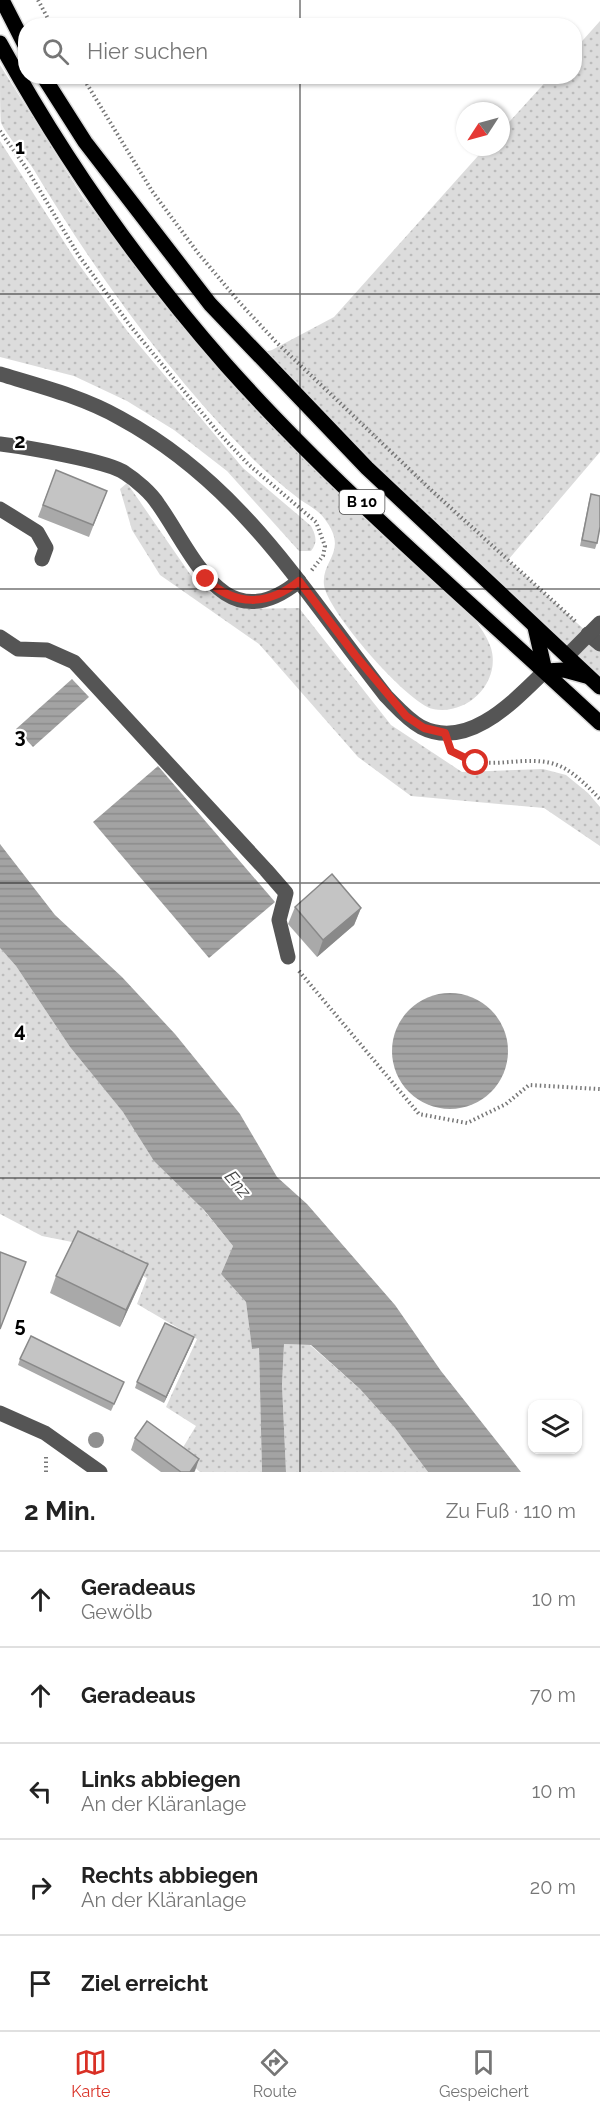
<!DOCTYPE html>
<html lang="de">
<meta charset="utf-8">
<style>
body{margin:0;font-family:Raleway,sans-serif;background:#f2f2f2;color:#222}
.controls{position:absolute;right:18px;bottom:18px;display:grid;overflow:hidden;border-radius:12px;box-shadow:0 2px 4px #0004}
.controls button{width:54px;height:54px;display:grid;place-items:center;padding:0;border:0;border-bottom:2px solid #e0e0e0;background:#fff;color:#222;font:30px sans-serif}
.compass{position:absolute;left:456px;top:102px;width:54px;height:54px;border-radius:50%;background:#fff;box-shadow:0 2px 4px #0004;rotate:234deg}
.stop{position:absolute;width:18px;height:18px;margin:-14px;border:4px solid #d93025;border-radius:50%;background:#fff}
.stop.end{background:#d93025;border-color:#fff;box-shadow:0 2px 6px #0008}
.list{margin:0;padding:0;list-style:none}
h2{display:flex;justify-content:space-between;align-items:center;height:78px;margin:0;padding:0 24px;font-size:26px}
h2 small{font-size:20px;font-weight:400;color:#767676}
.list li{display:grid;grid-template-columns:39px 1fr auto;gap:18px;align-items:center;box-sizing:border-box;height:96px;padding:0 24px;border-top:2px solid #e0e0e0}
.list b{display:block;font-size:22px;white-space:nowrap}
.list p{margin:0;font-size:20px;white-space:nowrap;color:#767676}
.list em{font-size:20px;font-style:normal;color:#767676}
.icon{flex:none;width:33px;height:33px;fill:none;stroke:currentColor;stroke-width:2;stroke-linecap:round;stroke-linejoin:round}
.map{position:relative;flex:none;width:600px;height:1472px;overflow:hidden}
.search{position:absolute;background:#fff;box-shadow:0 2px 4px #0004;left:18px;right:18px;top:18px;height:66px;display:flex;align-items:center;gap:15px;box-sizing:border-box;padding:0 21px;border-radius:24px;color:#767676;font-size:22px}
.sheet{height:558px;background:#fff}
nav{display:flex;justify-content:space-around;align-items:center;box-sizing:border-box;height:84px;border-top:2px solid #e0e0e0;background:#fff;font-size:16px;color:#767676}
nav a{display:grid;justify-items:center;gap:3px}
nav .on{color:#d93025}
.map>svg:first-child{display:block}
</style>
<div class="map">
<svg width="600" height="1472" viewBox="0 0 600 1472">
<defs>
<pattern id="grass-dots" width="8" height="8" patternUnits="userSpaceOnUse" patternTransform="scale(1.5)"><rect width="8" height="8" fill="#dcdcdc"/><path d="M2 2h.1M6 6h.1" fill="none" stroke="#bbb" stroke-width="1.8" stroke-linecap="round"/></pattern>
<pattern id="water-rules" width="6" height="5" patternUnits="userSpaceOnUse" patternTransform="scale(1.5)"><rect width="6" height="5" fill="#a3a3a3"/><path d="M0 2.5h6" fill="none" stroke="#8b8b8b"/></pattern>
</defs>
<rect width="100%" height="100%" fill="#fff"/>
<g fill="url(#grass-dots)">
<polygon points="600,21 600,452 508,560 600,644 600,687 257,354 272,350 334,317 486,147 501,147 501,131 550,77 574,76 575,49"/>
<path d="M0 65 82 196 182 325 468 611C477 622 486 634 491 648 501 682 468 716 433 709 407 703 327 611 324 585 321 559 350 552 324 518 318 510 306 504 298 498 281 485 265 471 251 457 167 372 95 272 34 170 24 154 9 139 1 123 0 112 0 79 0 65Z"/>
<path d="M0 141 75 259 128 332 243 468 311 526C316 536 318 542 311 551H299L227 471 174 430 127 401 74 376 0 357Z"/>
<polygon points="127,483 199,587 246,609 299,608 391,725 462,772 543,769 566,775 588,793 600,807 600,846 544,808 411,796 358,757 259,644 160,575 132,530 120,489"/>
<polygon points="0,948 16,966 70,1047 233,1246 221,1274 246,1302 252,1349 259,1347 262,1472 200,1472 179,1454 196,1426 166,1407 197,1339 137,1304 147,1278 72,1242 42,1236 0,1214"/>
<polygon points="284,1344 310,1345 360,1389 395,1428 428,1472 286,1472 282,1385"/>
</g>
<g fill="url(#water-rules)">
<polygon points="72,679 89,697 33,747 16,729"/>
<polygon points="158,766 275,902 209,958 93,822"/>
<polygon points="0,844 55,915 122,977 175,1034 240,1114 277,1177 307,1204 395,1305 441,1371 521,1472 428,1472 395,1428 360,1389 311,1345 284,1344 282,1385 286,1472 262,1472 259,1348 252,1349 246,1302 221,1274 233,1246 204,1210 154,1161 123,1112 70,1047 16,966 0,948"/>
<circle cx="450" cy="1051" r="58"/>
</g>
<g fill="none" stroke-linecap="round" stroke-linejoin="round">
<g stroke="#dbdbdb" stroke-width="18">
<g id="major">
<polyline points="2,0 26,47"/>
<path d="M0 43C63 158 139 266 226 365 341 494 474 605 600 723"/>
<polyline points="43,76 85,142 210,304 367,468 600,687"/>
<polyline points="535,627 545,671"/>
<polyline points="545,671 564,670 586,676"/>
</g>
</g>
<g stroke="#777" stroke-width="4" stroke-dasharray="1.5 3" stroke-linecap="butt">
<polyline points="38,0 52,26"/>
<polyline points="82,76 152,191 198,253 240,303 276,342 429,488 576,622"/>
<polyline points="0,131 27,169 79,256 132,328 217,431 248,464 316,522 325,546 323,556 311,571"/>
<path d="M451 751C483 774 516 755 551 763 571 768 586 785 600 799"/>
<polyline points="299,971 419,1114 467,1123 506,1104 529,1085 600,1089"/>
<polyline points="46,1472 46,1455"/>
</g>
<g stroke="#555" stroke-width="15">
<path d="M0 374C40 386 83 397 120 418 242 484 303 591 386 696 397 707 407 719 421 727 468 751 514 701 545 671"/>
<path d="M0 444C24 447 109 461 125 473 136 480 151 493 158 504 193 553 224 642 299 581"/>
<polyline points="0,509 37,532 46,548 42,559"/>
<polyline points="588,634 600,644"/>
<polyline points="0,637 18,649 47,650 74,662 266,870 286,893 279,920 288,957"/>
<polyline points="567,656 600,623"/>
<polyline points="0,1413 45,1433 100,1472"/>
</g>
<use href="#major" stroke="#000" stroke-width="15"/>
</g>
<circle fill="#8f8f8f" cx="96" cy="1440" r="8"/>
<g fill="#a9a9a9">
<polygon points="56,470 107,491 89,537 38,517"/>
<polygon points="591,494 597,543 595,549 580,546 589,501"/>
<polygon points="295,907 361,908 354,925 317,957 288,924"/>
<polygon points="56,1276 141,1281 120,1327 50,1293"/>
<polygon points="194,1337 164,1403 135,1388 137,1382"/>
<polygon points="20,1359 124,1382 111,1411 18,1365"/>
<polygon points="135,1438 195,1471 194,1472 161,1472 131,1450"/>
</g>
<g fill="#898989">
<polygon points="361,908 354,925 317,957 323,940"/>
<polygon points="148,1264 141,1281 120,1327 126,1310"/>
<polygon points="194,1337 192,1343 164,1403 166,1397"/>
<polygon points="199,1459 195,1471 194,1472 190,1472"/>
</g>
<g fill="#c4c4c4" stroke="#898989" stroke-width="1.5">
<polygon points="56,470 107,491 93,525 43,505"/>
<polygon points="591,494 600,496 600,527 597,543 582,540"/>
<polygon points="332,874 361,908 323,940 295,907"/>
<polygon points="78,1231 148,1264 126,1310 56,1276"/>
<polygon points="0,1252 26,1262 0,1329"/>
<polygon points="165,1323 194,1337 166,1397 137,1382"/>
<polygon points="31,1336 124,1382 114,1404 20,1359"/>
<polygon points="147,1421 199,1459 190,1472 181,1472 135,1438"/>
</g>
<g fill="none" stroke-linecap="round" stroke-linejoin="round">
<path stroke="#d93025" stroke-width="8" d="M206 579C235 607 268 606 299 581L355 655 406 716 424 728 445 733 451 751 476 763"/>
</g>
<path fill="none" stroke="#000" stroke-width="1.5" stroke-opacity="0.55" d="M300 0V26M300 76V1472M0 294H600M0 589H600M0 883H600M0 1178H600"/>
<g text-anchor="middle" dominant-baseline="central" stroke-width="4.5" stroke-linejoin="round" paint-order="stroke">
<rect fill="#fff" stroke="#4c4c4c" stroke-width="1.5" x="339.5" y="490" width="45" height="24" rx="4.5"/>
<g font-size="15" font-weight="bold" fill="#000">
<text x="362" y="502">B 10</text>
</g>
<g font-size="18" font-style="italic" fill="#444" stroke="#fff">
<text transform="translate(238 1184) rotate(50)">Enz</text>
</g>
</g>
<g font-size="20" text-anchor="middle" font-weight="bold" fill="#000" stroke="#fff" stroke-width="4.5" stroke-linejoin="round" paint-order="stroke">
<text x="20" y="154">1</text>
<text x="20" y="448">2</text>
<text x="20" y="743">3</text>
<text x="20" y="1037">4</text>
<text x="20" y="1332">5</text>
</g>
</svg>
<div class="controls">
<button><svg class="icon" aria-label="layers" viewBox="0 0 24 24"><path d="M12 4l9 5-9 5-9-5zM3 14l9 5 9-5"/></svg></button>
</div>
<svg class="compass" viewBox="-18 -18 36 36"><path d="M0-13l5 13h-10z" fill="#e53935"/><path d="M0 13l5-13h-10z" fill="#767676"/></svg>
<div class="stop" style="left:476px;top:763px"></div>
<div class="stop end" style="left:206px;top:579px"></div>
<div class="search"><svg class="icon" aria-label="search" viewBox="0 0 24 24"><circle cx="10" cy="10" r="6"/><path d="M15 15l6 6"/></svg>Hier suchen</div>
</div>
<section class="sheet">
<h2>2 Min.<small>Zu Fuß · 110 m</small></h2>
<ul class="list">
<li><svg class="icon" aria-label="ahead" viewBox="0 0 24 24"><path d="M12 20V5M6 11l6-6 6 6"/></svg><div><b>Geradeaus</b><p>Gewölb</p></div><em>10 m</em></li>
<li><svg class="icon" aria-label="ahead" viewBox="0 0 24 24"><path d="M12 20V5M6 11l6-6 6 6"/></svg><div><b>Geradeaus</b></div><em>70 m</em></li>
<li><svg class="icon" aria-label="left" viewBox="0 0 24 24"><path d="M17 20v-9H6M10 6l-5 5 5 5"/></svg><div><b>Links abbiegen</b><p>An der Kläranlage</p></div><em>10 m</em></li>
<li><svg class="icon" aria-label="right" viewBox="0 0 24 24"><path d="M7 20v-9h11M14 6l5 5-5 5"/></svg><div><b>Rechts abbiegen</b><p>An der Kläranlage</p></div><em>20 m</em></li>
<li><svg class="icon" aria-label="arrive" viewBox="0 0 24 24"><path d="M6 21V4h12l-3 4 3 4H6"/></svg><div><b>Ziel erreicht</b></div></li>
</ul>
</section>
<nav>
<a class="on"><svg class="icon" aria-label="map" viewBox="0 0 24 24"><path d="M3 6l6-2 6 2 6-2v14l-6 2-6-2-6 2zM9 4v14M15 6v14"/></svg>Karte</a>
<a><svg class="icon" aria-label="directions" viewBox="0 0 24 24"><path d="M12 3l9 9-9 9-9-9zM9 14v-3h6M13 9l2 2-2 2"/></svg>Route</a>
<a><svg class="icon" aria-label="saved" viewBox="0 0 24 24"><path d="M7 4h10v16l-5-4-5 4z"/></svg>Gespeichert</a>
</nav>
